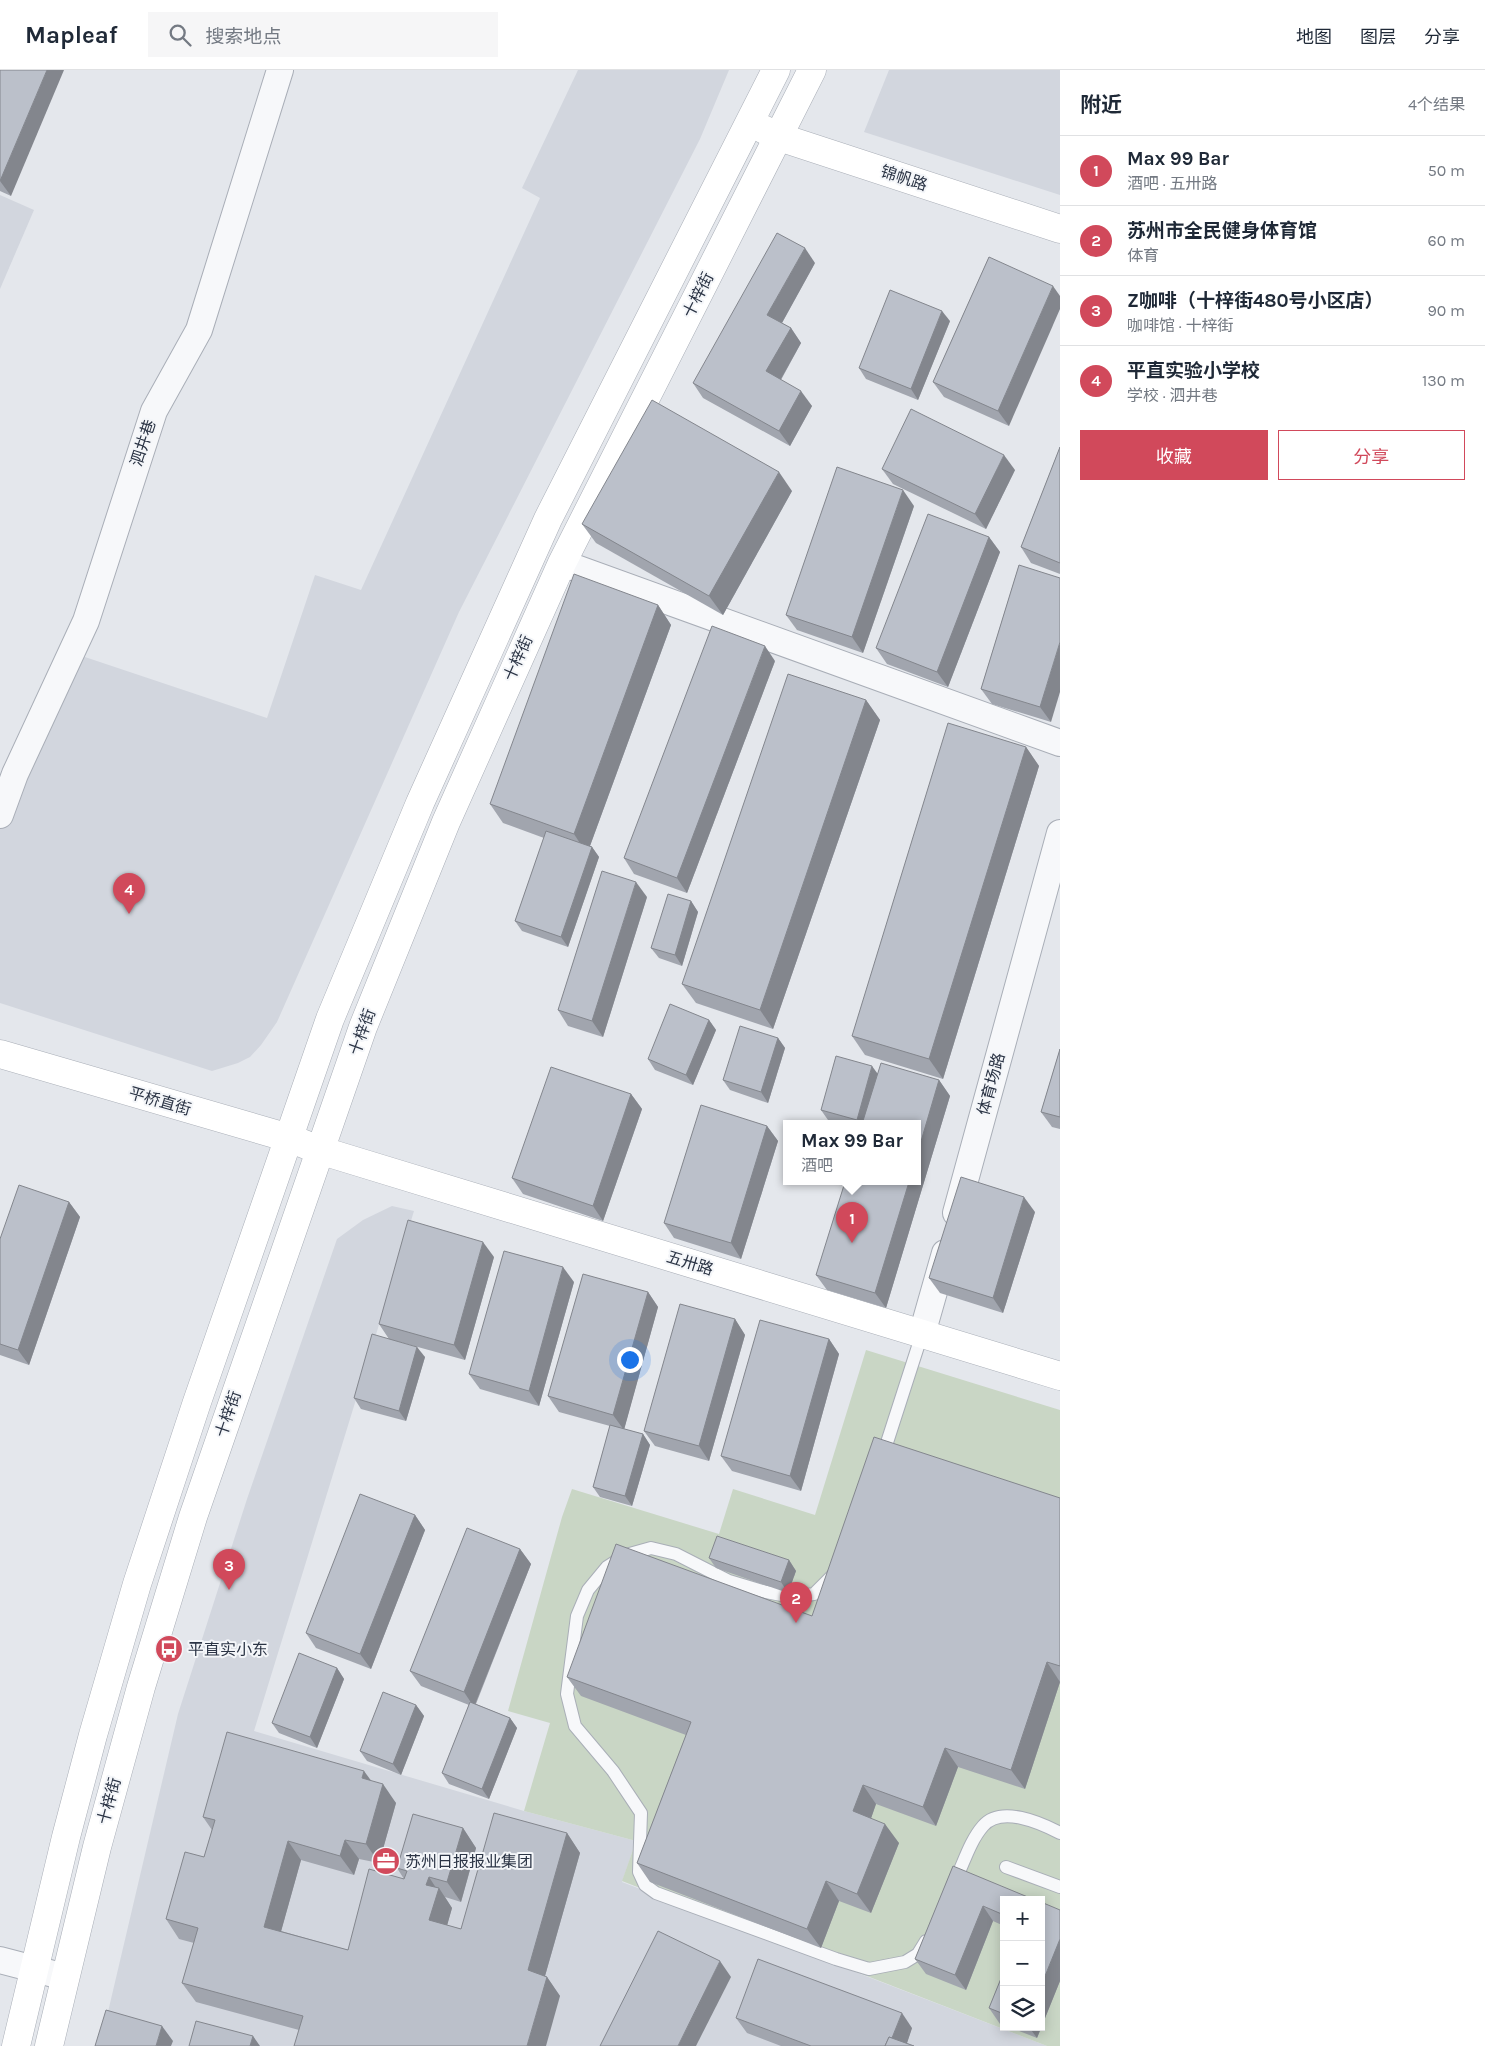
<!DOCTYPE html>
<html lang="zh">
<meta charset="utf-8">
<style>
body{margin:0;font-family:Karla,"Noto Sans SC",sans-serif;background:#f6f6f7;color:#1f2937}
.controls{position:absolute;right:15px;bottom:15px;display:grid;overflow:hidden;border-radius:0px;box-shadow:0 2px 12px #0003}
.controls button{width:45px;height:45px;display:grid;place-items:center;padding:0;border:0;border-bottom:1px solid #e0e1e3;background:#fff;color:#1f2937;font:25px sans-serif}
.you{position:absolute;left:629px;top:1289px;width:18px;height:18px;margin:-12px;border:4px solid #fff;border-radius:50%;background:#1a73e8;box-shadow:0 0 0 8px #1a73e833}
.badge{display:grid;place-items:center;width:32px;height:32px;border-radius:50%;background:#d1495b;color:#fff;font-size:16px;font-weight:700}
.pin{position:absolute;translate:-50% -41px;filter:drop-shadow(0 1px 2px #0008)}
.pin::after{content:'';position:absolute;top:26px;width:18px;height:15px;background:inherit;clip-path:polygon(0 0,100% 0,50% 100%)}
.popup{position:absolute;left:783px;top:1050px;width:138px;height:65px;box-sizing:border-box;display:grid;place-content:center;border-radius:0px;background:#fff;filter:drop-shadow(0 1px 4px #0005);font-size:16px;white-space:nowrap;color:#747a83}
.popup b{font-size:19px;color:#1f2937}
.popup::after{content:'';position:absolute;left:50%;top:100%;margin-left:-10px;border:10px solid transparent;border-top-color:#fff}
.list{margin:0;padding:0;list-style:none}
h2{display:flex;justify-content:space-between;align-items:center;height:65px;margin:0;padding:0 20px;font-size:21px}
h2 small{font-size:16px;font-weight:400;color:#747a83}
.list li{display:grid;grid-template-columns:32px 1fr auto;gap:15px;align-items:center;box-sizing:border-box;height:70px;padding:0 20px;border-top:1px solid #e0e1e3}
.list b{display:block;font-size:19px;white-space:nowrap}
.list p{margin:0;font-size:16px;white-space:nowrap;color:#747a83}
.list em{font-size:16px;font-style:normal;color:#747a83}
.actions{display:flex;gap:10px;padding:15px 20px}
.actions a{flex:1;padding:11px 0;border:1px solid #d1495b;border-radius:0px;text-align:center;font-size:18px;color:#d1495b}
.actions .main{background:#d1495b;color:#fff}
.icon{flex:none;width:28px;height:28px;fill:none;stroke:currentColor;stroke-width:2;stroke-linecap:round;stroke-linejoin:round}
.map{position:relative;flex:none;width:1060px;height:1976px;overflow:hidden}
header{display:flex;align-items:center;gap:30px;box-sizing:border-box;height:70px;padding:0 25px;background:#fff;border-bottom:1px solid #e0e1e3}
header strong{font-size:24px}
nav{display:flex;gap:28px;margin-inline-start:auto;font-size:18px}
.search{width:350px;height:45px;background:#f6f6f7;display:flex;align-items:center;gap:12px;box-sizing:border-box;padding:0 18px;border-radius:0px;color:#747a83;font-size:19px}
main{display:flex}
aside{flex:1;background:#fff}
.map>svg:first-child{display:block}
</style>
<header>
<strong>Mapleaf</strong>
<div class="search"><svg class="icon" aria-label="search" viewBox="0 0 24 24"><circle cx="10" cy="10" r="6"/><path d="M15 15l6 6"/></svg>搜索地点</div>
<nav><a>地图</a><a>图层</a><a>分享</a></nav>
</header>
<main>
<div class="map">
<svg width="1060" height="1976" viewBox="0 0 1060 1976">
<rect width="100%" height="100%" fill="#e4e7ec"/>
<g fill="#d2d6de">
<polygon points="578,0 729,0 700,69 459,542 277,952 261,975 250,987 238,993 212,1001 0,933 0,755 64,580 267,648 315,505 361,520 540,128 522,118"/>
<polygon points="889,0 1060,0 1060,125 864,62"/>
<polygon points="0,125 34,140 0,219"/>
<polygon points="392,1136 414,1141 254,1661 524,1741 636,1771 622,1812 1047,1976 100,1976 178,1644 247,1429 337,1169 363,1150"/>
</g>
<path fill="#c9d6c5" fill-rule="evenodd" d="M866 1280 1060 1340V1976H1047L622 1811 636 1771 524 1741 550 1653 508 1641 562 1447 572 1419 719 1464 733 1419 815 1445ZM1004 1830H1041V1957H1004Z"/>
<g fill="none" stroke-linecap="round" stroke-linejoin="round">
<g stroke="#a9aeb7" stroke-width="14">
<g id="lane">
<polyline points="882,1388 922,1264"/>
<polyline points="833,1505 814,1524 792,1527 766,1522 729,1511 676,1484 651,1478 626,1485 607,1497 588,1520 577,1546 567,1624 575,1656 613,1701 641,1743 639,1802 645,1815 656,1823 836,1889 869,1899 905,1892 918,1884 926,1871"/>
<polyline points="1006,1797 1060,1817"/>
<path d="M953 1815C963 1796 969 1772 983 1756 1001 1735 1041 1753 1060 1763"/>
</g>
</g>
<g stroke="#a9aeb7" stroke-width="28">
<g id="street">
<polyline points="562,493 1060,673"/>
<polyline points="0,745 15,704 86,551 154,341 199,260 280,0"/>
<polyline points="956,1143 1060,763"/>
<polyline points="922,1264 945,1183"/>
<polyline points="0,1890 65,1907"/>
</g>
</g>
<g stroke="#a9aeb7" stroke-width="29">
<g id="secondary">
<polyline points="763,59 779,67 1060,159"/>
<polyline points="0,984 289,1068 319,1080 1060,1306"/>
<polyline points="16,1976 66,1767 93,1665 137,1514 197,1332 330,949 420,733 548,449 776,0"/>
<polyline points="49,1976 97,1777 141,1617 193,1447 363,957 446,752 562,493 812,0"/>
</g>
</g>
<use href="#lane" stroke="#f7f8fa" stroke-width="12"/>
<use href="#street" stroke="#f7f8fa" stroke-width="26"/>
<use href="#secondary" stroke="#fff" stroke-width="28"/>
</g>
<g fill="#a1a5ae">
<polygon points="0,0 11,126 0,121"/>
<polygon points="989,187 1009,356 944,327 933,312"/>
<polygon points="815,193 782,253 791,258 801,273 781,310 812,336 790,376 703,328 693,313"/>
<polygon points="950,251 918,330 866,309 859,298"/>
<polygon points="1060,377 1060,504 1031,493 1021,477"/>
<polygon points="882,399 1015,400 986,459 893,414"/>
<polygon points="792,421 723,545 596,473 582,454"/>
<polygon points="914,436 863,583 797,560 786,545"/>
<polygon points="989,467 1000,482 948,617 887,594 876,578"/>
<polygon points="1019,495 1051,652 992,634 981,619"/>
<polygon points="658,535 671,555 590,776 592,777 599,787 568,877 522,861 515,851 544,768 503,753 490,734"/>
<polygon points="775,591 687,823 634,804 624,788"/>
<polygon points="866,630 880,650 773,959 696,933 682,914"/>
<polygon points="1026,677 1039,696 943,1009 865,985 852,966"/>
<polygon points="647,827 603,967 568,956 558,940"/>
<polygon points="691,831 698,842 682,896 659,888 651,878"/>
<polygon points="709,950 716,960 693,1015 655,1000 648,989"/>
<polygon points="778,968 785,978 768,1033 730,1020 723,1010"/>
<polygon points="1060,979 1060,1059 1052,1057 1041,1042"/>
<polygon points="877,1003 939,1010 950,1026 886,1238 827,1220 816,1205 917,1054 842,1054 828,1050 821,1040"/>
<polygon points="631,1024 642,1039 603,1151 523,1124 512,1108"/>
<polygon points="767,1056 778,1071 741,1189 674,1168 664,1153"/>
<polygon points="69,1132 80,1147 29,1295 0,1285 0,1169"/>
<polygon points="1035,1142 1003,1243 940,1223 929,1208"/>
<polygon points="494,1187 465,1290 396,1271 425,1287 406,1351 361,1339 354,1328 389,1269 379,1254"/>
<polygon points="574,1212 539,1336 480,1319 469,1304"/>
<polygon points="648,1222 658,1237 624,1359 643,1364 650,1375 632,1436 600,1427 593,1417 610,1356 559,1342 548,1326"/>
<polygon points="735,1249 745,1265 709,1391 655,1376 644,1361"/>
<polygon points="829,1269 839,1284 801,1421 732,1401 721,1386"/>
<polygon points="1060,1428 1060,1612 1025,1719 958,1697 936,1756 876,1734 871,1748 899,1773 871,1843 839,1831 821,1878 650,1812 637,1793 686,1665 581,1626 567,1607 812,1546"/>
<polygon points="415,1445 425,1460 371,1599 316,1578 306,1563"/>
<polygon points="520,1479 531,1494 476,1634 510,1648 517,1658 489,1729 449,1714 442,1703 469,1635 421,1616 410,1601"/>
<polygon points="709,1488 789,1490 796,1501 788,1523 716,1498"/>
<polygon points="337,1598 344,1609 317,1678 279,1663 272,1653"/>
<polygon points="416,1635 424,1646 401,1705 367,1691 360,1681"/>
<polygon points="371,1711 396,1733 379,1793 359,1789 354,1805 301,1790 281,1861 348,1880 404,1809 397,1798 463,1758 476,1778 461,1832 445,1827 452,1838 447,1855 461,1859 567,1763 580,1783 545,1906 547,1907 560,1926 299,1960 196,1932 182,1913 194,1873 179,1869 166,1849 204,1787 212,1760 203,1747"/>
<polygon points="953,1796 1004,1830 1004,1856 993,1851 966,1920 926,1904 915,1889"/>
<polygon points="1060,1840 1060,1911 1037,1968 1009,1957 1041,1957"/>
<polygon points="1004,1901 1004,1955 1000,1954 989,1938"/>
<polygon points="736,1948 912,1958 907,1973 914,1976 781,1976 747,1963"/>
</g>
<g fill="#83868d">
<polygon points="47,0 64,0 11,126 0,111"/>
<polygon points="805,178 815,193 778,260 767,245"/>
<polygon points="1053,216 1060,226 1060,239 1009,356 998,341"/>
<polygon points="942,241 950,251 918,330 911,319"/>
<polygon points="791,258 801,273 777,316 766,301"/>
<polygon points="801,321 812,336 790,376 779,361"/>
<polygon points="1004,385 1015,400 986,459 975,444"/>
<polygon points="779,402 792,421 723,545 709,526"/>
<polygon points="903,420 914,436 863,583 852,567"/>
<polygon points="989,467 1000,482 948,617 937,602"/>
<polygon points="658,535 671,555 587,784 574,764"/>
<polygon points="1060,572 1060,622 1051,652 1040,637"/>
<polygon points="765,576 775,591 687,823 677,808"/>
<polygon points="866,630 880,650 773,959 760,940"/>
<polygon points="1026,677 1039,696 943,1009 929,989"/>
<polygon points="592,777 599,787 568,877 561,867"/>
<polygon points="636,812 647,827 603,967 592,951"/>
<polygon points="691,831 698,842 682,896 675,885"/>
<polygon points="709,950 716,960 693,1015 686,1005"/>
<polygon points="778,968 785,978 768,1033 761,1022"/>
<polygon points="872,996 880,1007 866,1054 860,1054 857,1050"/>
<polygon points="939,1010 950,1026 886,1238 875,1223 909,1112 917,1112 917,1085"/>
<polygon points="631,1024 642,1039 603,1151 593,1136"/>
<polygon points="767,1056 778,1071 741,1189 731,1173"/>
<polygon points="1024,1127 1035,1142 1003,1243 993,1228"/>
<polygon points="69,1132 80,1147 29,1295 18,1280"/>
<polygon points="483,1172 494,1187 465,1290 454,1275"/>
<polygon points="563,1197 574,1212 539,1336 529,1321"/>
<polygon points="648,1222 658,1237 624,1360 613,1345"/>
<polygon points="735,1249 745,1265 709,1391 699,1376"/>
<polygon points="829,1269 839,1284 801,1421 790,1406"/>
<polygon points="417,1277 425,1287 406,1351 399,1341"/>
<polygon points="643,1364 650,1375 632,1436 625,1426"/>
<polygon points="415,1445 425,1460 371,1599 360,1584"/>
<polygon points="520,1479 531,1494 474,1637 464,1622"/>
<polygon points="789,1490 796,1501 788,1523 781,1512"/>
<polygon points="1047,1592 1060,1612 1025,1719 1011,1700"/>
<polygon points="337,1598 344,1609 317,1678 310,1667"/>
<polygon points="416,1635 424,1646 401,1705 393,1694"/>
<polygon points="510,1648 517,1658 489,1729 482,1719"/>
<polygon points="945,1678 958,1697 936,1756 923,1737"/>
<polygon points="364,1701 378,1720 362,1708"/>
<polygon points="383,1714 396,1733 379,1793 366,1774"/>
<polygon points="863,1715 876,1734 867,1760 853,1741"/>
<polygon points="885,1754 899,1773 871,1843 857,1824"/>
<polygon points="463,1758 476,1778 461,1832 447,1812"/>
<polygon points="567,1763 580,1783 541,1920 528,1900"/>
<polygon points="345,1770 359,1789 354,1805 340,1786"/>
<polygon points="288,1771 301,1790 277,1876 264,1857"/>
<polygon points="429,1807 438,1821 439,1818 452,1838 443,1870 429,1850 426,1815"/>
<polygon points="826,1811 839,1831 821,1878 807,1859"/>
<polygon points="983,1836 993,1851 966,1920 955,1905"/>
<polygon points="1060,1869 1060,1911 1037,1968 1029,1957 1041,1957 1041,1916"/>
<polygon points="720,1891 731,1907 696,1976 678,1976"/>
<polygon points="547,1907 560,1926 546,1976 527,1976"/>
<polygon points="902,1943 912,1958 906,1976 889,1976"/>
<polygon points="162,1956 173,1971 171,1976 156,1976"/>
<polygon points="253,1966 260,1976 250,1976"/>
</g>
<g fill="#bbc0ca" stroke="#83868d">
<polygon points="0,0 47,0 0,111"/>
<polygon points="777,163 805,178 767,245 791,258 766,301 801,321 779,361 693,313"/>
<polygon points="989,187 1053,216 998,341 933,312"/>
<polygon points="890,220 942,241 911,319 859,298"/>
<polygon points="652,330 779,402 709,526 582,454"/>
<polygon points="911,339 1004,385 975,444 882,399"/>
<polygon points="1060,377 1060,493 1021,477"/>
<polygon points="837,397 903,420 852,567 786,545"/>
<polygon points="928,444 989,467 937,602 876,578"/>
<polygon points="1019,495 1060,508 1060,572 1040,637 981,619"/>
<polygon points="574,504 658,535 574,764 490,734"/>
<polygon points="712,556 765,576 677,808 624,788"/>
<polygon points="788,604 866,630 760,940 682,914"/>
<polygon points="948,653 1026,677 929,989 852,966"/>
<polygon points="546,761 592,777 561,867 515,851"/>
<polygon points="602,801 636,812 592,951 558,940"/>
<polygon points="668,824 691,831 675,885 651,878"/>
<polygon points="670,934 709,950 686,1005 648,989"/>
<polygon points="740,956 778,968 761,1022 723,1010"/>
<polygon points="1060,979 1060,1047 1041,1042"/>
<polygon points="836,986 872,996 857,1050 821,1040"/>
<polygon points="881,993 939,1010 917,1085 917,1054 862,1054"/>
<polygon points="551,997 631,1024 593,1136 512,1108"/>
<polygon points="701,1035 767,1056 731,1173 664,1153"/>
<polygon points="961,1107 1024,1127 993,1228 929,1208"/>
<polygon points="845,1112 909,1112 875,1223 816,1205"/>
<polygon points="19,1115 69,1132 18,1280 0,1274 0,1169"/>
<polygon points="408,1150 483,1172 454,1275 379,1254"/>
<polygon points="504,1181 563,1197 529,1321 469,1304"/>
<polygon points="583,1204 648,1222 613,1345 548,1326"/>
<polygon points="680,1234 735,1249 699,1376 644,1361"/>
<polygon points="760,1250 829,1269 790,1406 721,1386"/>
<polygon points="372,1264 417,1277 399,1341 354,1328"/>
<polygon points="610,1355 643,1364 625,1426 593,1417"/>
<polygon points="874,1367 1060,1428 1060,1596 1047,1592 1011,1700 945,1678 923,1737 863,1715 853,1741 885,1754 857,1824 826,1811 807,1859 637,1793 691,1652 567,1607 616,1474 812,1546"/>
<polygon points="360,1424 415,1445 360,1584 306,1563"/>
<polygon points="467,1458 520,1479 464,1622 410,1601"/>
<polygon points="717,1466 789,1490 781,1512 709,1488"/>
<polygon points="299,1583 337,1598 310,1667 272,1653"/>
<polygon points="383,1622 416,1635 393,1694 360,1681"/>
<polygon points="470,1632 510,1648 482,1719 442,1703"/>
<polygon points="227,1662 364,1701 362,1708 383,1714 366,1774 345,1770 340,1786 288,1771 264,1857 348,1880 369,1799 404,1809 407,1801 397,1798 413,1744 463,1758 447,1812 429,1807 426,1815 439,1818 429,1850 461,1859 494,1743 567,1763 528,1900 547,1907 527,1976 294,1976 303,1946 182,1913 198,1858 166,1849 185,1782 204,1787 215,1750 203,1747"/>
<polygon points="953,1796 1035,1830 1004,1830 1004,1845 983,1836 955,1905 915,1889"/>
<polygon points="1041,1832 1060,1840 1060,1869 1041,1916"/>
<polygon points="658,1861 720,1891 678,1976 600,1976"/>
<polygon points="758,1889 902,1943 892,1968 889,1967 885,1976 811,1976 736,1948"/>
<polygon points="1004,1901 1004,1944 989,1938"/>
<polygon points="106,1940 162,1956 156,1976 95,1976"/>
<polygon points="196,1951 253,1966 250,1976 189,1976"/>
<polygon points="889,1967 914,1976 885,1976"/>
</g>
<defs>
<g id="bus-disc" transform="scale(1.4375)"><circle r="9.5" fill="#d1495b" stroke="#f4f6f9"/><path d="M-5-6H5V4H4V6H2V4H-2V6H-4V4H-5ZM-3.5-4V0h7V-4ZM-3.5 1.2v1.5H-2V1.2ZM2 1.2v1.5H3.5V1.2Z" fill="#fff"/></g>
<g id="office-disc" transform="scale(1.4375)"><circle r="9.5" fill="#d1495b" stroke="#f4f6f9"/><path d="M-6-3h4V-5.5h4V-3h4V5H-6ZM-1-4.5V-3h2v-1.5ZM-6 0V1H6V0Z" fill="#fff"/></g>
</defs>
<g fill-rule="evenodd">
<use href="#bus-disc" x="169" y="1579"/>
<use href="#office-disc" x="386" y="1791"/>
</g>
<g text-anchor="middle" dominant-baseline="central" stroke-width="4" stroke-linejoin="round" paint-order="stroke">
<g font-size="16" fill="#2b3445" stroke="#f4f6f9">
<text transform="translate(904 108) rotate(18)">锦帆路</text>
<text transform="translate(698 225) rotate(-63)">十梓街</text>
<text transform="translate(143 373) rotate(-72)">泗井巷</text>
<text transform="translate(518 588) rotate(-66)">十梓街</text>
<text transform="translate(362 962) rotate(-70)">十梓街</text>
<text transform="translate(991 1014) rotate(-75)">体育场路</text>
<text transform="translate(160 1031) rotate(16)">平桥直街</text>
<text transform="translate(690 1193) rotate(17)">五卅路</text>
<text transform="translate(228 1344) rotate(-71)">十梓街</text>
<text transform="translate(109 1731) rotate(-75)">十梓街</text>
</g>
<g font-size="16" fill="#2b3445" stroke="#f4f6f9" text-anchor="start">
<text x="188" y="1579">平直实小东</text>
<text x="405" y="1791">苏州日报报业集团</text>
</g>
</g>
</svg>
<div class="controls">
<button>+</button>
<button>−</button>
<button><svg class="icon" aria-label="layers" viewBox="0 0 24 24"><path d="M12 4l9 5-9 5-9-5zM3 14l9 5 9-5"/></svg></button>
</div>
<div class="you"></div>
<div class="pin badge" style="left:852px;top:1173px">1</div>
<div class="popup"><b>Max 99 Bar</b>酒吧</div>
<div class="pin badge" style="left:796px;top:1553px">2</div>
<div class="pin badge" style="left:229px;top:1520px">3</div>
<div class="pin badge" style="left:129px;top:844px">4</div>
</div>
<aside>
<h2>附近<small>4个结果</small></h2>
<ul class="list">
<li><span class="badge">1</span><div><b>Max 99 Bar</b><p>酒吧 · 五卅路</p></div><em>50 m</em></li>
<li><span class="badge">2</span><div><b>苏州市全民健身体育馆</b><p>体育</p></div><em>60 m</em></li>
<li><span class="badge">3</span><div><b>Z咖啡（十梓街480号小区店）</b><p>咖啡馆 · 十梓街</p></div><em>90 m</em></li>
<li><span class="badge">4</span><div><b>平直实验小学校</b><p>学校 · 泗井巷</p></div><em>130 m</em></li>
</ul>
<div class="actions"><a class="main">收藏</a><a>分享</a></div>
</aside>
</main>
